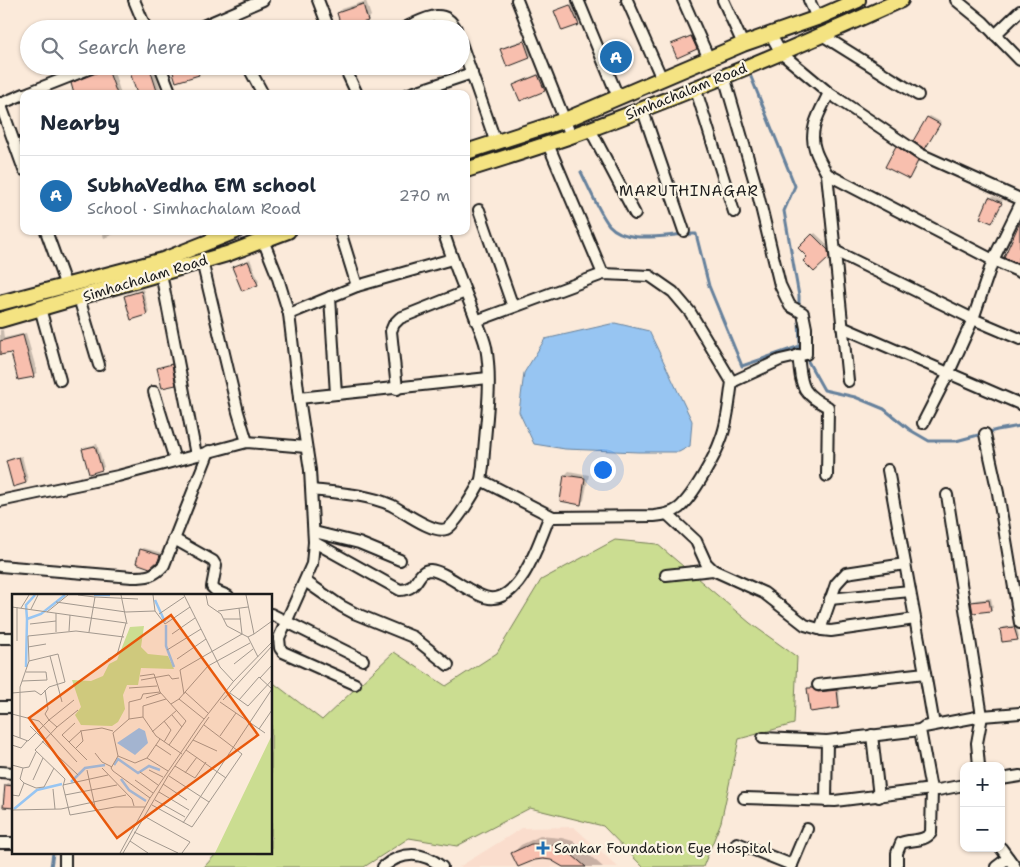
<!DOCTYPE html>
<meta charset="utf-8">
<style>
body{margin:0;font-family:"Shantell Sans",sans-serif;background:#f6f6f7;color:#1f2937}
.controls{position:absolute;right:15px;bottom:15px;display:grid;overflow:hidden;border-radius:10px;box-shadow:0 1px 4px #0004}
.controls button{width:45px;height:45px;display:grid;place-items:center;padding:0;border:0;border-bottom:1px solid #e0e1e3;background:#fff;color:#1f2937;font:25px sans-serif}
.you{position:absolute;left:602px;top:469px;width:18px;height:18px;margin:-12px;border:4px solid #fff;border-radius:50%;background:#1a73e8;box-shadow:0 0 0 8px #1a73e833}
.badge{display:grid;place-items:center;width:32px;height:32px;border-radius:50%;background:#1f6fb2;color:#fff;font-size:16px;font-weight:700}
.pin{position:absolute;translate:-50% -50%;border:2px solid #fff;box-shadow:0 1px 5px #0006}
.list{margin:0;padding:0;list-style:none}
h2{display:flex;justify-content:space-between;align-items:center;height:65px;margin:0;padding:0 20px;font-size:21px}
h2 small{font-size:16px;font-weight:400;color:#747a83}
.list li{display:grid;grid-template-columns:32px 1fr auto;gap:15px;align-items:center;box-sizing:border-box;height:80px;padding:0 20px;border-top:1px solid #e0e1e3}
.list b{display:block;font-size:19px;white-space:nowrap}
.list p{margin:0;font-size:16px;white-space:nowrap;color:#747a83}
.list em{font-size:16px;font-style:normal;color:#747a83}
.icon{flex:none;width:28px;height:28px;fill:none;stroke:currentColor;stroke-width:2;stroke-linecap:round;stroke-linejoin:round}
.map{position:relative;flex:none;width:1020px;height:867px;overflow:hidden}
.search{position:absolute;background:#fff;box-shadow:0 1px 4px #0004;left:20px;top:20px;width:450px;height:55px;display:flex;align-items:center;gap:12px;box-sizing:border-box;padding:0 18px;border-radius:28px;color:#747a83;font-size:19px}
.panel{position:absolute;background:#fff;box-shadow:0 1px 4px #0004;left:20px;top:90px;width:450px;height:145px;border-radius:10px}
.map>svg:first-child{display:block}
</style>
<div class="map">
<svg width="1020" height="867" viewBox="0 0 1020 867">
<rect width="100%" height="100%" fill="#fbeada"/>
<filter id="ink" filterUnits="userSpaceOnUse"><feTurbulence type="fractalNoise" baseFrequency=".02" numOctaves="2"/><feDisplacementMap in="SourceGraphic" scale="10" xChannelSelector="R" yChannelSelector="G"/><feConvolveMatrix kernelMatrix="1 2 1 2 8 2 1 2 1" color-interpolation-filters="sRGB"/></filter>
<g filter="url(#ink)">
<polygon fill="#faddcd" points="574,827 618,867 459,867 522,828"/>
<polygon fill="#cbdd91" stroke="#747c56" points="615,540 657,544 750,623 797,657 794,724 739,739 721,822 703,867 643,867 603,826 530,808 457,846 409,838 364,867 204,867 217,853 271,853 271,681 322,720 394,652 446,686 497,653 541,580"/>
<polygon fill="#97c5f2" stroke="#66819c" points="615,323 649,331 692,421 690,446 679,452 638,452 565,449 534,444 519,412 524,373 545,339"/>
<g fill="#0003">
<polygon points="366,1 371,16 367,20 338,13 342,9"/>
<polygon points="573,3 580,21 578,24 555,12"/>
<polygon points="321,22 323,29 302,29"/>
<polygon points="694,34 699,46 697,48 672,44"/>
<polygon points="528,38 534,53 530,57 502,50 506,46"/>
<polygon points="107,66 112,66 121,94 75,94 72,84 76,80"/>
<polygon points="130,66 153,66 162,94 139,94"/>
<polygon points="172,66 198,66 200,72 198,74"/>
<polygon points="542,72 548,86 544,90 515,86 519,82"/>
<polygon points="930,116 941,122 927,145 928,118"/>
<polygon points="901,143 921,157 912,174 909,178 897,147"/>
<polygon points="993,196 1003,200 992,222 990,198"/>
<polygon points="102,231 122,231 104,238"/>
<polygon points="815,233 830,247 830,254 814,271 809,257 800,248"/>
<polygon points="250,259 259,281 257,284 234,267"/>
<polygon points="143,289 149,312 147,314 132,318 126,296 128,294"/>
<polygon points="0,330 3,330 4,338 26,333 37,372 33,376 12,351 0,353"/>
<polygon points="174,363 177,381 175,384 159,368 161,366"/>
<polygon points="97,444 104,467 101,469 83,450 85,447"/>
<polygon points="22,456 28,480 26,482 14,485 7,461 10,459"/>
<polygon points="569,471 589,475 584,500 581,503 565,475"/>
<polygon points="144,548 162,553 160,557 157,560 141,550"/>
<polygon points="991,598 993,607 991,610 972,603 975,600"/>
<polygon points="1016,625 1019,636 1017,639 1001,629 1004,627"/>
<polygon points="811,686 815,686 821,690 839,688 840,705 838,707 809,689"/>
<polygon points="8,783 14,783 14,807 6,785"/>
<polygon points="540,836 562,838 573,841 603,867 565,867 552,859 513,853 521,845"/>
</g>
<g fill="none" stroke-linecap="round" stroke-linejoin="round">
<g stroke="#66819c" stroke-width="3">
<polyline points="751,77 795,186 784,211 799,296 799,307"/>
<path d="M581 172C588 186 600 214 609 225 627 246 670 233 696 234L709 286 742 366 800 346 802 350"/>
<polyline points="799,319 800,346"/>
<polyline points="805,356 824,390 855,397 884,409 910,430 929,441 956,441 997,430 1020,426"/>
<polyline points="51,867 53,853"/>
</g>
</g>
<g fill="#f8bfae" stroke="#1c1c1c">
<polygon points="363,4 368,21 342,29 337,13"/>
<polygon points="570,5 579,25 562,31 554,11"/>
<polygon points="691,36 697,49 677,58 671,44"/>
<polygon points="524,41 530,58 507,67 500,49"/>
<polygon points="128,66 149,66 158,94 137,94"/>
<polygon points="171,66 196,66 199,75 176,82"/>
<polygon points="107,67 117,94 74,94 71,83"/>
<polygon points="538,75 545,91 520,101 513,85"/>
<polygon points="927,117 940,124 925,149 913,141"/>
<polygon points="896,146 918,161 909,179 885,167"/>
<polygon points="989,197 1002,203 992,223 980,218"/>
<polygon points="1020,222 1020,256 1017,263 1004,257"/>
<polygon points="812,234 828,250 829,258 814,272 803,261 807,257 798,248"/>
<polygon points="248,261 258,285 242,291 232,267"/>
<polygon points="141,291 147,315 131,320 124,296"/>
<polygon points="23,335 34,377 18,380 11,353 0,355 0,341"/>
<polygon points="172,364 176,385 162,388 157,368"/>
<polygon points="95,446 102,470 89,474 82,449"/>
<polygon points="19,457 26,483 13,487 6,461"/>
<polygon points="564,475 585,478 581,505 560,501"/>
<polygon points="140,549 160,555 158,561 150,568 136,563"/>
<polygon points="989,600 991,611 973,613 971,602"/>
<polygon points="1014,627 1018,640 1002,642 1000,629"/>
<polygon points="807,688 812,688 818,692 837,690 839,708 810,712"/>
<polygon points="5,785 14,786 14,808 3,807"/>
<polygon points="531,844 553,845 565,849 586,867 563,867 551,860 543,859 535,860 518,867 511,853"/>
</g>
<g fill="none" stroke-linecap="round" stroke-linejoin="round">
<g stroke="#1c1c1c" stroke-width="14">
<g id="minor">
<polyline points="134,0 146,29"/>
<polyline points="318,0 329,29"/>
<polyline points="517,0 571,136"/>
<polyline points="578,0 618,97"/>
<polyline points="627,0 662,79"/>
<polyline points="683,0 709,59"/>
<polyline points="723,0 743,44"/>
<polyline points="809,0 817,18"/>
<polyline points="956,0 983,22 1020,60"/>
<polyline points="196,29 263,0"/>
<path d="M402 29C422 21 443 4 456 29"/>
<polyline points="771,35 781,53 829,93 920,154 1020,199"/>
<polyline points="822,35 918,95"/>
<polyline points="995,35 1020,11"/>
<polyline points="461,43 496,143"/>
<polyline points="160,66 171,94"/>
<polyline points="344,66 357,94"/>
<polyline points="250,70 263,94"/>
<polyline points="724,76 756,186 780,285 790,306 803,313 806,328 806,354 780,360 732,382"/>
<polyline points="695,87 734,212"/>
<path d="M829 93C821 110 808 129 815 149 817 157 823 166 827 174L848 381"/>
<polyline points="25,94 96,66"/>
<polyline points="409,94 472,73"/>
<polyline points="0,103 24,170"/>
<polyline points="0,104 24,94"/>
<polyline points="642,108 684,231"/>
<polyline points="590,129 635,214"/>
<polyline points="548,144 603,274"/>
<polyline points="827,174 993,260 1020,272"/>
<polyline points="479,210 513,307"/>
<polyline points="46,231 66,286"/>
<polyline points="340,231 357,286"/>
<path d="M443 231C452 258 462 284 473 311 477 323 483 334 486 347 493 385 485 427 483 466L481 480 553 517 654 516C663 515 671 514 679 508 693 496 715 457 721 439 728 422 729 401 732 382L690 312 673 292 650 276 603 274 476 321"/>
<polyline points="263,240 277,275 289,314"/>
<polyline points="835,251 973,319 1020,339"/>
<polyline points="202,261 238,412 247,442"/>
<polyline points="161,273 196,455"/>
<polyline points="330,297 336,394"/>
<polyline points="79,298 99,365"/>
<polyline points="40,308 60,380"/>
<polyline points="842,327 1020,404"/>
<path d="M798 355C802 385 799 392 828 407L827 476"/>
<polyline points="397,389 391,331 394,324 400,318 465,292"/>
<polyline points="154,392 175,460"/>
<polyline points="299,398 488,378"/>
<polyline points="923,423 949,372 973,319 993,260 1020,205"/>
<polyline points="985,434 998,493 1020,623"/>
<path d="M312 490C338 493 366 494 391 505 403 511 433 534 446 529 455 526 476 490 481 480"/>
<polyline points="947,495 982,716 977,743 979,766"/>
<polyline points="0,501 118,476 247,442 306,447"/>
<polyline points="667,514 696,541 706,563 713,570 764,593 805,625 822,630"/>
<polyline points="314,532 359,543 400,560"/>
<polyline points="174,539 213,561 216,566 212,587 216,591 228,596"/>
<path d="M314 542 400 590C420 590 416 570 430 570 442 571 457 583 468 589 474 592 481 597 489 598 520 602 539 543 548 520L553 517"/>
<polyline points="905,564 846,573 836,584 821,627 822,630 831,631 915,619"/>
<path d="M0 566 132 577C147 577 153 577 164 565L209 451"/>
<polyline points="666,575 713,570"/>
<polyline points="305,581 341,606 354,613 413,637 448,665"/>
<polyline points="830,599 910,591"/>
<polyline points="271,614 363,660"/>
<polyline points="0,638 14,638"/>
<polyline points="925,673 934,725"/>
<polyline points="355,684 283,652 280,648 279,638 312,564 314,542 310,470 299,398 289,314 357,286 452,259"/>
<polyline points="818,685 925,673 888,470"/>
<polyline points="0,707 14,707"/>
<polyline points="872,735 879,797"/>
<polyline points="763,738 827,741 920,730"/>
<polyline points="0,772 14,773"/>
<polyline points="1001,779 1020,776"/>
<polyline points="964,785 938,790 932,789 930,784 920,730 924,727 982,716 1020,713"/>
<path d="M744 798 835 801 932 789 931 833C924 842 911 839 901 843L897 853V867"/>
<polyline points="826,801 827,741"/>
<polyline points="0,843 14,843"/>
<polyline points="737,843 792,865"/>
<polyline points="1001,848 1015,867"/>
<polyline points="65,853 65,867"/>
<path d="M383 867C402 851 423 851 442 867"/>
<polyline points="791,867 807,829"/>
<polyline points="996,867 1008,858"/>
</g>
</g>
<g stroke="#1c1c1c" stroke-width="18">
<g id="major">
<polyline points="466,152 565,120 743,44 817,18 858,0"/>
<path d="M466 170C501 159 536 148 571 136 683 96 792 49 901 0"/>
<polyline points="0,303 163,260 236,231"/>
<polyline points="0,320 227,254 288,231"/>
</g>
</g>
<use href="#minor" stroke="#fcf5e5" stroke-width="10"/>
<use href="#major" stroke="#f4e382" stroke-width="14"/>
</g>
</g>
<path fill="#1f6fb2" stroke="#fcf5e5" stroke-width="2" d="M540.5 840.5h5v5h5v5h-5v5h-5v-5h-5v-5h5z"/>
<g text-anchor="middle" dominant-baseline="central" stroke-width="4.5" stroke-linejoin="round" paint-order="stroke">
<g font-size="14" fill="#1c1c1c" stroke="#fcf5e5">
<text transform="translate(686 91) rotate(-22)">Simhachalam Road</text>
<text transform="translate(145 278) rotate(-17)">Simhachalam Road</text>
</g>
<g font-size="14" fill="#1c1c1c" stroke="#fcf5e5" text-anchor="start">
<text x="554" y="848">Sankar Foundation Eye Hospital</text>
</g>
<g font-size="15" letter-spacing="1" fill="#1c1c1c" stroke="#fcf5e5">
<text x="689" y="191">MARUTHINAGAR</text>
</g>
</g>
<g transform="translate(12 594)">
<rect width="260" height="260" fill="#fbeada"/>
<path d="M132 32 129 53 136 60 156 62 162 75 129 74 126 91H115L111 101 113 115 106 128 100 132 69 131 63 121 69 113 60 86 79 87 91 82 97 70 105 66 118 33ZM260 141V259H203Z" fill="#cbdd91"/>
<path d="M127 134 133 137 136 149 123 161 105 149Z" fill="#97c5f2"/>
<path fill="none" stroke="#97c5f2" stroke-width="2.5" d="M82 1H98M143 6 153 28M15 25 14 11 23 1M154 31V52L162 73M14 73 15 25 29 20 53 1M102 171 106 165 126 179 137 172 148 176M109 185 117 196 134 207M59 188 73 174 93 171M2 215 25 196 50 190"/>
<path fill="none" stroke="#a2988e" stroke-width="1" d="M66 1 83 3M109 1 115 30M141 1 143 17M172 1 208 73 222 88M234 1 242 40 236 43M44 8 114 18 143 17 153 30 178 13M0 13 114 29 105 61 96 65M5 13V47M9 14 17 1M227 14 230 40 236 43 246 63M19 15 26 1M206 17 236 13M35 18 56 1M44 19V38M147 20 172 3M212 25H229M18 30 44 27M57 37 58 21M77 38 83 3 126 5M160 40 183 24M242 40 260 27M16 53 34 50M155 56 189 35M38 62 50 108M165 65 194 45M222 70 241 55M128 82 142 80 148 98 174 127 157 151M248 84 260 71M129 86 157 81 160 85 167 84M10 87 35 86 34 78H14M117 94 145 92M33 96 36 115 33 120 37 126 62 106M173 98 196 119M0 99 23 97 29 101 37 93 53 88 46 60 17 67M218 99 236 112 260 86M172 100 168 76 230 40 215 32 209 20 196 11 194 1M134 104 149 99M167 105 192 125M211 106 260 52M208 108 253 139M159 110 167 105 196 72 238 49M0 120 27 127 65 168M160 121 170 133M131 123V112L154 105M117 125V108L129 105 131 100 148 98M152 127 159 136 152 148M63 129 50 141 75 166M18 132 32 146M45 133 66 116M247 135 260 116M68 137 90 134 101 137M140 138 165 116M0 141 16 147 37 126 45 133 23 156 53 185 51 192 58 221 103 213H133M208 142 224 119M8 144V93L17 67 16 42 64 37 112 43M148 145 135 164 123 169 106 162 101 139 117 125 131 123 144 142 170 160M181 146 205 157M30 147 66 181M57 148 69 137 71 147 64 154M0 151 9 154 15 147M144 151 159 161M174 156 214 184M83 159 90 168 100 173M106 162 99 174 101 177 138 204M135 164 156 177M0 171 11 174 8 185 12 189 7 202 0 201M163 172 183 184 194 168M11 174 17 173 24 158M90 174 120 205 122 212M75 176 84 217M137 176 151 183M128 178 146 191M173 179 185 163M157 182 197 208M21 186 31 164M123 186 141 199M12 189 24 194 32 193 42 174M151 190 175 206M51 191 96 181M41 195 43 215M147 198 177 216M53 201 105 191M143 206 173 223M140 211 180 233 230 160 192 131M0 216 49 215 114 201M132 222 178 248 170 259M171 229 260 95 247 83 227 106M122 238 166 259M118 247 136 259M108 259 138 204 189 129 221 88 260 48M111 259 156 182 197 123"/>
<path fill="#e8590c" fill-opacity="0.15" stroke="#e8590c" stroke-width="2.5" d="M159 21 246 141 105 244 17 124Z"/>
<rect width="260" height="260" fill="none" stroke="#1c1c1c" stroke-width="2.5"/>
</g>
</svg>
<div class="controls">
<button>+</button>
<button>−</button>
</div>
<div class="you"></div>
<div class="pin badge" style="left:616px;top:57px">A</div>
<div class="search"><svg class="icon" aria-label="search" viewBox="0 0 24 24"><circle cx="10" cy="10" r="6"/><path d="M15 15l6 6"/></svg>Search here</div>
<section class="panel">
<h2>Nearby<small></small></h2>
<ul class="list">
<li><span class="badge">A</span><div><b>SubhaVedha EM school</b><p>School · Simhachalam Road</p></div><em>270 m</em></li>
</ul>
</section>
</div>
